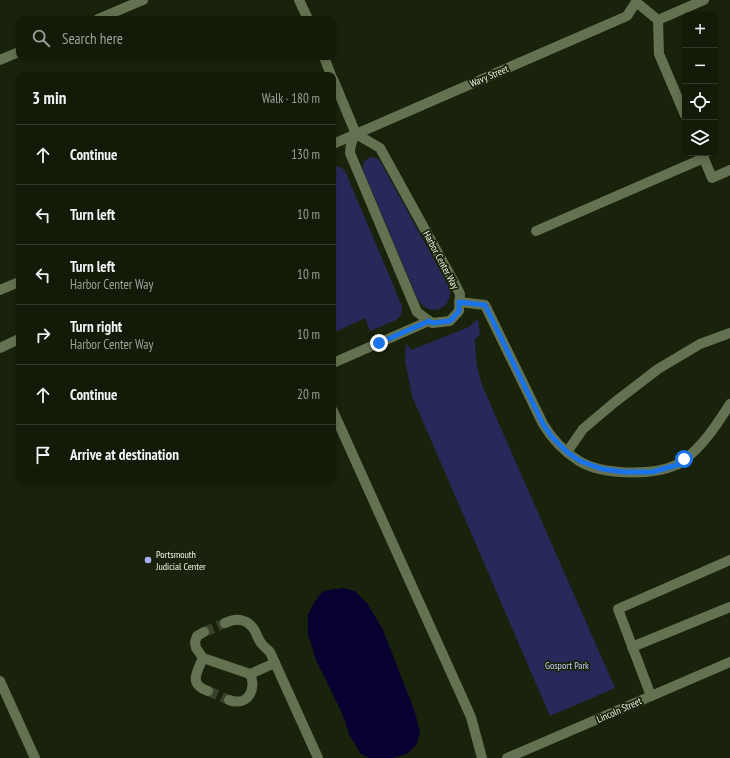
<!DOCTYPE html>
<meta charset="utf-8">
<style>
body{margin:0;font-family:"PT Sans Narrow",sans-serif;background:#202716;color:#f1f3f6}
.controls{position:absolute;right:12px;top:12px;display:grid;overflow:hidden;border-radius:8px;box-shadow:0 2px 6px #0003}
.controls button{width:36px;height:36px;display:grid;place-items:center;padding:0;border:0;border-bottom:1px solid #323829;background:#131a08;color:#f1f3f6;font:20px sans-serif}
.stop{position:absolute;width:12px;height:12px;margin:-9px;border:3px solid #1a73e8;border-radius:50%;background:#fff}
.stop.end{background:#1a73e8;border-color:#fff;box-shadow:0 1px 4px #0008}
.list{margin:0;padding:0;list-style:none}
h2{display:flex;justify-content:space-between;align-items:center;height:52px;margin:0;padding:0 16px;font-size:17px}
h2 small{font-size:13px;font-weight:400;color:#9da19c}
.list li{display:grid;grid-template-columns:26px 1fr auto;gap:12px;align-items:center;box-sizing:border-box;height:60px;padding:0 16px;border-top:1px solid #323829}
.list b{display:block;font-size:15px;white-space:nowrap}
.list p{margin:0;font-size:13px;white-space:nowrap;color:#9da19c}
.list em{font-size:13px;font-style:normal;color:#9da19c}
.icon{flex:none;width:22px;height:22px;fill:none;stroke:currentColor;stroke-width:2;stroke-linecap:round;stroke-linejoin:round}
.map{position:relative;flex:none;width:730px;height:758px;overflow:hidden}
.search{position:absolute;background:#131a08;box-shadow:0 2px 6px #0003;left:16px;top:16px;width:320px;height:44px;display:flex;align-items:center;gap:10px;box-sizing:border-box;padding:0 14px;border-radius:8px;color:#9da19c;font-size:15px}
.panel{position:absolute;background:#131a08;box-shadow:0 2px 6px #0003;left:16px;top:72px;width:320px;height:412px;border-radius:8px}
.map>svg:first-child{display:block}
</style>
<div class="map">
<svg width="730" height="758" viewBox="0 0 730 758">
<rect width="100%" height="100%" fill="#19230b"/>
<g fill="#28295a">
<path d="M372 157 377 158 380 161 449 287C455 308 430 319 418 300L363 170C362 163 365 159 372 157Z"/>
<polygon points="337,166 342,168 345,171 394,287 402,307 402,311 401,315 396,320 370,331 365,318 333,333 333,167"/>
<path d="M478 319 480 335 475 339C475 355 477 370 482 385L615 688 550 716 412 396 405 360 406 343 411 350 469 327Z"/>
</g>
<polygon fill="#070030" points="343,588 355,591 367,603 383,630 415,712 420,733 416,745 407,754 393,758 369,758 361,754 350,736 341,711 316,660 308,634 308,615 315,601 323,591"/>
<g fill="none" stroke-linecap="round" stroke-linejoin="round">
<g stroke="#39432c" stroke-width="10" stroke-dasharray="10 5" stroke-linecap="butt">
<polyline points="204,632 225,623"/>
<polyline points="208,691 229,700"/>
</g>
<g stroke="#647251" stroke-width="10">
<polyline points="299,0 308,19"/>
<polyline points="636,2 658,20 659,54 685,115"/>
<polyline points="98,19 143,0"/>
<polyline points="658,20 704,0"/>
<polyline points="324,57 331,75"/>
<polyline points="0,60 19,52"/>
<path d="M333 79 356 134 380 148 455 284 460 294 459 311 450 321 432 323 417 312 350 153C350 145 352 140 356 134"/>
<polyline points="333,144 627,16 636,2 636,0"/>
<polyline points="702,154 712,178 730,170"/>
<polyline points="536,231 704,158"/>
<polyline points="0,290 19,282"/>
<path d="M459 302 485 305 543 424C552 439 563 451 579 461 602 475 652 476 676 465 679 464 681 461 684 460 704 445 717 424 730 404"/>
<polyline points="0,348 19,339"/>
<polyline points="333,363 429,321"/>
<polyline points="333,411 471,717 482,758"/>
<polyline points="567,452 583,429 615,402 658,369 700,344 730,333"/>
<path d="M225 623C237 617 248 619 255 631 257 635 258 639 261 643 263 646 267 649 270 652L318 758"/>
<polyline points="204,632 197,636 195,642 196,648 203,658 250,674 275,663"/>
<polyline points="632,647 730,607"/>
<path d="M203 658C197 672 188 684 208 691"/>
<polyline points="0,681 35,758"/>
<polyline points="651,696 618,609 730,560"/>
<path d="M229 700C248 707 257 689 250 674"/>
<polyline points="507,758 730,662"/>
</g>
</g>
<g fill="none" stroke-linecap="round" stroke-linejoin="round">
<polyline stroke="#1a73e8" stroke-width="5" points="379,343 429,321 432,323 450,321 459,311 459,302 485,305 543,424 552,437 567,452 580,461 602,469 624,472 652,472 677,465 684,459"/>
</g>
<circle fill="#a8b0fc" stroke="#19230b" stroke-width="1.5" cx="148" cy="560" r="4"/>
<g text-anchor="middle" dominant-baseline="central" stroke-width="3.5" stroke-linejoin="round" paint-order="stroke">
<g font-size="10" fill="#eff6e7" stroke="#19230b">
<text transform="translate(489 76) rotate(-23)">Wavy Street</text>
<text transform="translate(441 260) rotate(62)">Harbor Center Way</text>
<text transform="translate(619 710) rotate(-24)">Lincoln Street</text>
</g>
<g font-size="10" fill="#eff6e7" stroke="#19230b" text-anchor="start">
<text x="156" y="554">Portsmouth<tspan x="156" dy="12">Judicial Center</tspan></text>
</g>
<g font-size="10" fill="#cad0fa" stroke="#19230b">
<text x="567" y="665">Gosport Park</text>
</g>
</g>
</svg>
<div class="controls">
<button>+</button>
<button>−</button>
<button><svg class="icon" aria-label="locate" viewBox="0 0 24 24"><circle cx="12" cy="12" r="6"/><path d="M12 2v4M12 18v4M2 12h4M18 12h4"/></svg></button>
<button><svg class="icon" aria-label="layers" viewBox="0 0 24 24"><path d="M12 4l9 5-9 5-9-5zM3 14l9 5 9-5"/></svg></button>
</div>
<div class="stop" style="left:684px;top:459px"></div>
<div class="stop end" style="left:379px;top:343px"></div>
<div class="search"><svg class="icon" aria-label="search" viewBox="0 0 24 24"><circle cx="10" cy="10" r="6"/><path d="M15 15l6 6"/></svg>Search here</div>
<section class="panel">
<h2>3 min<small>Walk · 180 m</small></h2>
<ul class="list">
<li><svg class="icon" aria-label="ahead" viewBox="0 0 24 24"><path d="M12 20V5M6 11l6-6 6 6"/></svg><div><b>Continue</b></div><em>130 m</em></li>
<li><svg class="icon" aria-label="left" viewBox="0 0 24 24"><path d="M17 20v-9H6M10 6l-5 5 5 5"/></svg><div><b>Turn left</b></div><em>10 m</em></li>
<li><svg class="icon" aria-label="left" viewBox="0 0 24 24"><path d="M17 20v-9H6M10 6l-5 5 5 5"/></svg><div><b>Turn left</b><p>Harbor Center Way</p></div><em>10 m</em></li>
<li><svg class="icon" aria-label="right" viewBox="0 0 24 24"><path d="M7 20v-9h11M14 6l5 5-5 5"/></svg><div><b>Turn right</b><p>Harbor Center Way</p></div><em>10 m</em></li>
<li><svg class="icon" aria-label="ahead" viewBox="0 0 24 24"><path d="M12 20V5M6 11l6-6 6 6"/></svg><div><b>Continue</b></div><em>20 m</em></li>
<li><svg class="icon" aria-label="arrive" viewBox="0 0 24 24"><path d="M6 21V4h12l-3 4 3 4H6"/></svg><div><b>Arrive at destination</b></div></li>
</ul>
</section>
</div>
